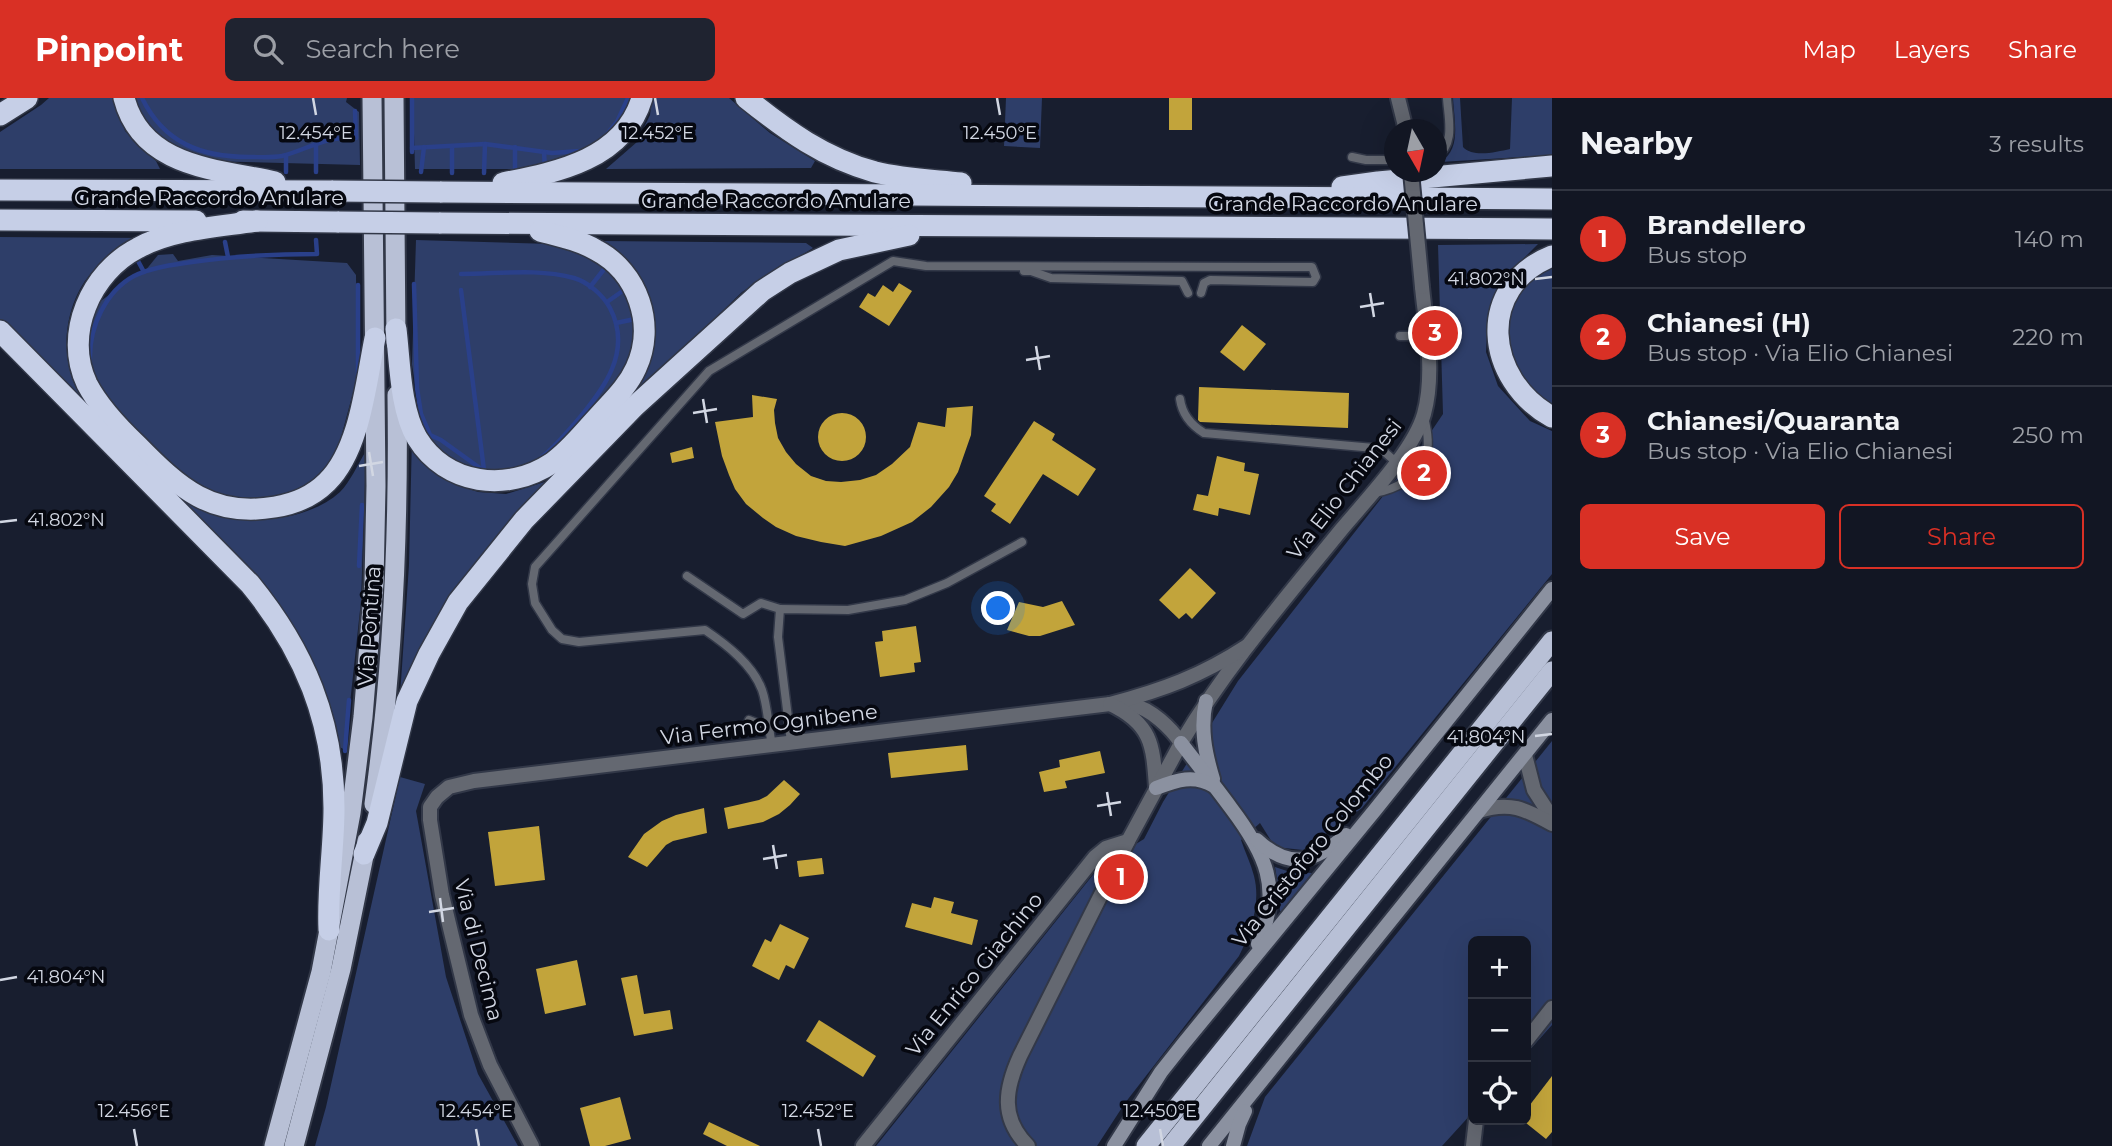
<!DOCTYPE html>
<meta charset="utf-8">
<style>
body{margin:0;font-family:Montserrat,sans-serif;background:#1f2330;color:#f1f3f6}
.controls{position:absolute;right:21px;bottom:21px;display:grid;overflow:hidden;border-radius:10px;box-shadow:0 7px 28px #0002}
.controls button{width:63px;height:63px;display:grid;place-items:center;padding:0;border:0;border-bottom:2px solid #313541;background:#121623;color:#f1f3f6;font:35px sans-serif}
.compass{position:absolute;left:1384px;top:21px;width:63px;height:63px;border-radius:50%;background:#121623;box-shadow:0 7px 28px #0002;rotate:171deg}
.you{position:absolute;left:999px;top:511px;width:24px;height:24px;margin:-18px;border:5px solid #fff;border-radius:50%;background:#1a73e8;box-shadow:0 0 0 10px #1a73e833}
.badge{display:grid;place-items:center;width:46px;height:46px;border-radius:50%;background:#d93025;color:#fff;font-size:23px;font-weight:700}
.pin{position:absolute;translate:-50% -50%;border:4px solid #fff;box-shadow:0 2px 7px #0006}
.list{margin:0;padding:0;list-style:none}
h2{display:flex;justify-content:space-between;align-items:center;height:91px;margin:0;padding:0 28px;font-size:30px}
h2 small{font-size:23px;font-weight:400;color:#9c9fa6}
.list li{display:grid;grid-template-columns:46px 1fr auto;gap:21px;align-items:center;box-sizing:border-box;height:98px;padding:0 28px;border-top:2px solid #313541}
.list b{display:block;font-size:26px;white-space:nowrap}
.list p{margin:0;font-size:23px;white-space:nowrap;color:#9c9fa6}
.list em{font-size:23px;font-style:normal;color:#9c9fa6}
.actions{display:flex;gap:14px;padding:21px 28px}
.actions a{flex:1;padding:16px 0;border:2px solid #d93025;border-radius:10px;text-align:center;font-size:24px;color:#d93025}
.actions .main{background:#d93025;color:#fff}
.icon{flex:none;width:38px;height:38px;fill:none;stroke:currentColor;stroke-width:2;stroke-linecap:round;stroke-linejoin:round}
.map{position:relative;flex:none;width:1552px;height:1048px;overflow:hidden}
header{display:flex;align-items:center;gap:42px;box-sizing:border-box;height:98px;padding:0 35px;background:#d93025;color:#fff}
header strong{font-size:33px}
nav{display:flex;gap:38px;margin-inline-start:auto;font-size:24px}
.search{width:490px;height:63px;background:#1f2330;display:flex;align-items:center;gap:18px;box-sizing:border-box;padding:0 24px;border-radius:10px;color:#9c9fa6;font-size:26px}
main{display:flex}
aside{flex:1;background:#121623}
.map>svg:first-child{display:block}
</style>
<header>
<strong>Pinpoint</strong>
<div class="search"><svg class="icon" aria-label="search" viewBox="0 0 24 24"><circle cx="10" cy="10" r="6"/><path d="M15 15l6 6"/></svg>Search here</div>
<nav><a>Map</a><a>Layers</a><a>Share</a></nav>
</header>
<main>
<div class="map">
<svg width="1552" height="1048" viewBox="0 0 1552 1048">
<rect width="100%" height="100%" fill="#181e2f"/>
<g fill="#2e3e69">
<polygon points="49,0 116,0 125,33 156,63 160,71 0,71 0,34 41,7"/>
<polygon points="133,0 347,0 346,4 359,14 360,67 203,63 176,53 146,29"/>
<polygon points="413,0 637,0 626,24 572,63 526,71 415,71"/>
<polygon points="652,0 729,0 770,35 815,63 811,70 606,71 637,44 650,17"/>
<polygon points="1006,0 1042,0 1040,50 1004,48"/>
<path d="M1453 0H1460L1463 49C1473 60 1496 54 1510 51L1512 0H1552V57L1440 64C1462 52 1454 22 1453 0Z"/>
<path d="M0 139 146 140C132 148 105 161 94 172 67 200 59 249 74 285 79 296 87 307 93 318L0 229Z"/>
<polygon points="416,142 552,146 596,161 615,177 630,203 634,231 634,256 619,287 550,359 518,376 451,367 429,342 420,321 412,266"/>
<polygon points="601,143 806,145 813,150 742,194 629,304 643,276 650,238"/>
<path d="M1538 146 1510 174 1488 215 1486 254 1498 288 1530 323 1552 333V476L1362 710 1303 752 1275 749 1260 725 1241 742C1245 754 1251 766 1254 778 1261 805 1251 834 1239 858L1125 1005 1097 1048H876L1100 768 1144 741 1163 704 1238 583 1416 356 1443 316 1438 147Z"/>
<polygon points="173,156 178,163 212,157 347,165 356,177 357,280 337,354 328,367 304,391 255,404 225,402 178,380 88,281 85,231 98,205 139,175 145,173 158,157"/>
<polygon points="1552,165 1552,312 1528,294 1507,249 1506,218 1525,183"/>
<polygon points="412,338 435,373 454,386 478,394 506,396 554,381 495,443 399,612 409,467"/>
<path d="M366 353 361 503 345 652 336 647 322 592 166 389C177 396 189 407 202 412 242 429 307 424 340 394 350 384 358 366 366 353Z"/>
<polygon points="1552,643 1552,927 1526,956 1526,843 1473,843 1473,1014 1442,1048 1247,1048 1265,999"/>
<polygon points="400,679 425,686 416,713 446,879 478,976 518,1048 315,1048 326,1009"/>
<polygon points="1275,769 1290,774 1312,775 1282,813 1280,813 1280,799"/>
</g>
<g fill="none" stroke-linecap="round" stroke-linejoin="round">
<g stroke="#2a408a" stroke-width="4.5">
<path d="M142 0C164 45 201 59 249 59 260 59 271 60 282 58 298 54 313 46 329 42 337 40 347 40 356 39"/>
<polyline points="355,13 356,40"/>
<polyline points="608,35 617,24 628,0"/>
<polyline points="452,48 452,75"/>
<polyline points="412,50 485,46 552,55 580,53"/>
<polyline points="412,54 412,0"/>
<polyline points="544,54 545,71"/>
<polyline points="286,74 286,57"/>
<polyline points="316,74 316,47"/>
<polyline points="421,74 424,49"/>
<polyline points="515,74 515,49"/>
<polyline points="484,75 485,46"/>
<polyline points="225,144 228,159"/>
<polyline points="138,163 144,174"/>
<path d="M461 176C498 176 538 170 574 180 588 184 603 197 610 210 633 254 603 292 576 324 565 336 555 349 542 359"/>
<polyline points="414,186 417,290 421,316 430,337 441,342 484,373"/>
<polyline points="590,189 605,170"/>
<polyline points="461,192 484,372"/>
<polyline points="607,204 624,192"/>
<polyline points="616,225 635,221"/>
<path d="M90 261C89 229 106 193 134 178 152 169 173 167 192 164 235 158 273 156 317 156L316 142"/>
<polyline points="358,277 358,187"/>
<polyline points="359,468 362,407"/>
<polyline points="345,653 349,602"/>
</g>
</g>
<g fill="#c2a43b">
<rect x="1169" y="0" width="23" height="32"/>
<polygon points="899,185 912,193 889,228 859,209 868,195 875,199 883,187 893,194"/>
<polygon points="1242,227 1266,246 1244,273 1220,254"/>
<polygon points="1199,289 1349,295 1348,330 1200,324 1198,322"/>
<polygon points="752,297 777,301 774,312 775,325 778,340 786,354 796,366 811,378 826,383 841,384 860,382 876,377 892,366 910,349 918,324 945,329 947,310 973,308 971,337 958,374 949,389 931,409 912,424 881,438 845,448 821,444 796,438 776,429 763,420 746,406 735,391 729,377 722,358 715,324 753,319"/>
<circle cx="842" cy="339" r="24"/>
<polygon points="1034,323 1055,336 1052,342 1096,371 1078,398 1043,376 1010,426 991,413 996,406 984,398"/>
<polygon points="692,349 694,360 672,365 670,355"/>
<polygon points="1217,358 1245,365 1244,373 1259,376 1250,417 1219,410 1218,418 1193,412 1197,396 1208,398"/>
<polygon points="1190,470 1216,495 1192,521 1186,515 1179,521 1159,502"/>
<polygon points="1062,503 1075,527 1040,538 1029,538 1007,532 1019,504 1043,509"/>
<polygon points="916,528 921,564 914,565 915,574 880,579 875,544 883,543 882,533"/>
<polygon points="966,647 968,672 891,680 888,655"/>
<polygon points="1100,653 1105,675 1065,683 1067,690 1044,694 1039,674 1060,669 1059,662"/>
<polygon points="784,682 800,696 790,707 779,716 763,724 728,731 724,710 759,702 767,698"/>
<polygon points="704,710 707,735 673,743 666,747 647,769 628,759 644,736 662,723 676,717"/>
<polygon points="539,728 545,782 495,788 488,734"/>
<polygon points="822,760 824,776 799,779 797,763"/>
<polygon points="934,799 954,804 951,815 978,822 972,847 905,829 912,805 931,810"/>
<polygon points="780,826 809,840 794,871 786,867 779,882 752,868 765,841 771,844"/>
<polygon points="577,862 586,907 545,916 536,871"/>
<polygon points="637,877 644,916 670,912 673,931 634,938 621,880"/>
<polygon points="819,922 876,958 863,979 806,943"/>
<polygon points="1552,978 1552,1034 1546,1041 1526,1025 1526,1012"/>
<polygon points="620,999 631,1041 605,1048 590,1048 580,1010"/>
<polygon points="709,1024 760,1048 727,1048 703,1036"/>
</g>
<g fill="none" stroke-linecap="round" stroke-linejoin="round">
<g stroke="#323848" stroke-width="11">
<g id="service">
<path d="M1436 58C1456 47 1448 19 1447 0"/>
<polyline points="1352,59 1366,62 1394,62"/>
<polyline points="1024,173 1031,173 1051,180 1182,183 1188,195"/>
<polyline points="1400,238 1426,238"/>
<path d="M1180 301C1182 316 1191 327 1204 335L1374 350 1381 351 1396 364"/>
<path d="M1374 395C1395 392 1419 379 1426 358 1430 346 1427 331 1424 319"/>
<polyline points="687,478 743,516 761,505 780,511"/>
<polyline points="749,622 769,630"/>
<polyline points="791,644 778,539 780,511 848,512 905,502 947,485 1022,444"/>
<path d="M772 647C768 629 768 609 762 592 753 567 727 547 705 532L579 544 562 541 552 532 535 505 532 486 535 469 709 273 893 163 926 168 1312 169 1316 179 1313 184 1210 182 1204 185 1201 195"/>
</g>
</g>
<g stroke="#323848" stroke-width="18">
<g id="minor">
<polyline points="1398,0 1406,32"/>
<polyline points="1525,657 1534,692 1552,720"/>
<path d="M1479 713C1510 703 1525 711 1552 726"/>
<polyline points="1526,943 1552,910"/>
<path d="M532 1048 490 967 471 917 442 797 430 722V709L437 699 449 689 474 683 1110 606C1118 606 1126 605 1133 607 1151 611 1171 630 1181 645 1227 568 1285 501 1341 432 1366 402 1414 352 1424 316 1435 276 1426 229 1422 189"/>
<polyline points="863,1048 1095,759 1106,750 1128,743"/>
<polyline points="1473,1048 1476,1022"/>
</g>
</g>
<g stroke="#323848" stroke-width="18">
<g id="tertiary">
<path d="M1110 606C1163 592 1201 578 1247 548"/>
<path d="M1110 606C1152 626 1153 647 1156 689"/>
<path d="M1028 1048C1000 1020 1005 991 1020 958L1128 743 1181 645"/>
</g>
</g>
<g stroke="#323848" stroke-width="18">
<g id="secondary">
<path d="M1206 603C1200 630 1205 655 1213 681"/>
<path d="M1181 645C1198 667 1215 688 1231 710 1265 755 1283 791 1258 846"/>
<path d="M1156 690C1177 682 1194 676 1214 688"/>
<path d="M1257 742C1290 773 1315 764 1346 737"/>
<polyline points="1114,1048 1161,974 1184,945 1375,712 1552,491"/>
<polyline points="1209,1048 1552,622"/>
<polyline points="1233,1048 1239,1026 1245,1013"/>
</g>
</g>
<g stroke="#323848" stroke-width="23">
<g id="trunk">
<polyline points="394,0 396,245"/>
<path d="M374 706C393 570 399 434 397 297"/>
<polyline points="274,1048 321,874 351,715 363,619 374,485 376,388 372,0"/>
<polyline points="294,1048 341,871 367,743"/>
<polyline points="1146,1048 1552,543"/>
<polyline points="1171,1048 1552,573"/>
</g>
</g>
<g stroke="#323848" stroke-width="24">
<g id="motorway">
<path d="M124 0C142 70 217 71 275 84"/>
<path d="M746 0C787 33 824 60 875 74 903 81 933 82 961 85"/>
<polyline points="0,17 27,0"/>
<path d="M503 85C558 74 624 61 642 0"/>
<polyline points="1342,89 1378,84 1552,68"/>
<polyline points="0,92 333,93"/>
<polyline points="440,94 1552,101"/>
<polyline points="0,122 196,123"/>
<polyline points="243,123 339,124"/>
<path d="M257 123C218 129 173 131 138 150 91 174 63 236 87 286 99 309 118 329 137 347 179 390 212 420 275 409 294 406 313 398 327 384 360 352 366 284 375 240"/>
<polyline points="439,125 1552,131"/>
<path d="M1552 158C1475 189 1485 282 1552 319"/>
<path d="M396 231C400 264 400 311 417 340 446 387 507 395 552 365 569 353 583 335 597 320 611 304 627 290 636 270 656 227 638 174 596 152 579 142 559 138 540 133"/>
<path d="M0 233 250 486C304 552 334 623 334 710 334 751 327 791 329 832"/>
<polyline points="364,756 377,725 407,603 429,556 458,504 524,422 635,308 762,193 790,175 839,152 909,137"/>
</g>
</g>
<use href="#service" stroke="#646871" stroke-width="8"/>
<use href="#minor" stroke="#646871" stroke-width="14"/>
<use href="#tertiary" stroke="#646871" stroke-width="14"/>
<use href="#secondary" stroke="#8b91a0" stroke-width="14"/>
<use href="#trunk" stroke="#b8c0d6" stroke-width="19"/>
<use href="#motorway" stroke="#c6cfe7" stroke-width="21"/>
<g stroke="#323848" stroke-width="18" stroke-linecap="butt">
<polyline id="minor-bridge" points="1411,74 1422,189"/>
</g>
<g stroke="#323848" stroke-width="24" stroke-linecap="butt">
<g id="motorway-bridge">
<polyline points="333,93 440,94"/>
<polyline points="339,124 439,125"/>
</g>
</g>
<use href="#minor-bridge" stroke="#646871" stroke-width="14"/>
<use href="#motorway-bridge" stroke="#c6cfe7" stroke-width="21"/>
</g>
<path fill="none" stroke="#d2d7e3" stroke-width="2.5" d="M313 0 316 17M655 0 658 17M997 0 1000 17M1535 181 1552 179M1370 195 1374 219M1360 209 1384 205M1036 248 1040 272M1026 262 1050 258M703 301 707 325M693 315 717 311M369 354 373 378M359 368 383 364M0 424 17 422M1535 638 1552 636M1107 694 1111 718M1097 708 1121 704M773 747 777 771M763 761 787 757M440 800 443 824M429 814 454 810M0 882 17 879M134 1031 137 1048M476 1031 479 1048M818 1031 821 1048M1160 1031 1163 1048"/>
<g text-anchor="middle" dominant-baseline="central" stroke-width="7" stroke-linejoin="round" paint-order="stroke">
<g font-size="21" fill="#d2d7e3" stroke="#060810">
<text x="209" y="99">Grande Raccordo Anulare</text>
<text x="776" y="102">Grande Raccordo Anulare</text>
<text x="1343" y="105">Grande Raccordo Anulare</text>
<text transform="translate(1344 391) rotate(-52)">Via Elio Chianesi</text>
<text transform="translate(369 528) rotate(-86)">Via Pontina</text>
<text transform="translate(769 626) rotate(-7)">Via Fermo Ognibene</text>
<text transform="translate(1312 752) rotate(-51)">Via Cristoforo Colombo</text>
<text transform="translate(479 852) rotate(76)">Via di Decima</text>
<text transform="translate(974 876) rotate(-51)">Via Enrico Giachino</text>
</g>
</g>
<g font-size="18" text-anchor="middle" fill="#d2d7e3" stroke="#060810" stroke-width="7" stroke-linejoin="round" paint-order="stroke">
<text x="316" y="41">12.454°E</text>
<text x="658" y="41">12.452°E</text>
<text x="1000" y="41">12.450°E</text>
<text x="1486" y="187">41.802°N</text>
<text x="66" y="428">41.802°N</text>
<text x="1486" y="645">41.804°N</text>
<text x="66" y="885">41.804°N</text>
<text x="134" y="1019">12.456°E</text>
<text x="476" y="1019">12.454°E</text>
<text x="818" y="1019">12.452°E</text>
<text x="1160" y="1019">12.450°E</text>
</g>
</svg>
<div class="controls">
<button>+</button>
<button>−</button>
<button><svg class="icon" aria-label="locate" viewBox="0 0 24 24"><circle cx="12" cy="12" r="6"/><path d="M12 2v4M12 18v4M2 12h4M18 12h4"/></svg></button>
</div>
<svg class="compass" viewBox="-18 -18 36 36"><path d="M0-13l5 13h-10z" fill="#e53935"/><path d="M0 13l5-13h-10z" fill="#9c9fa6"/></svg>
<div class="you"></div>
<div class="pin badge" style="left:1121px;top:779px">1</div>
<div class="pin badge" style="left:1424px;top:375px">2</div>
<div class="pin badge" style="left:1435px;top:235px">3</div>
</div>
<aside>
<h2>Nearby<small>3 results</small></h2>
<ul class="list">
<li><span class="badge">1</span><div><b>Brandellero</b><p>Bus stop</p></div><em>140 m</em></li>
<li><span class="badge">2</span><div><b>Chianesi (H)</b><p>Bus stop · Via Elio Chianesi</p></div><em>220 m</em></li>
<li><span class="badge">3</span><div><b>Chianesi/Quaranta</b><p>Bus stop · Via Elio Chianesi</p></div><em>250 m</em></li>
</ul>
<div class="actions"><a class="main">Save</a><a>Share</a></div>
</aside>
</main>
